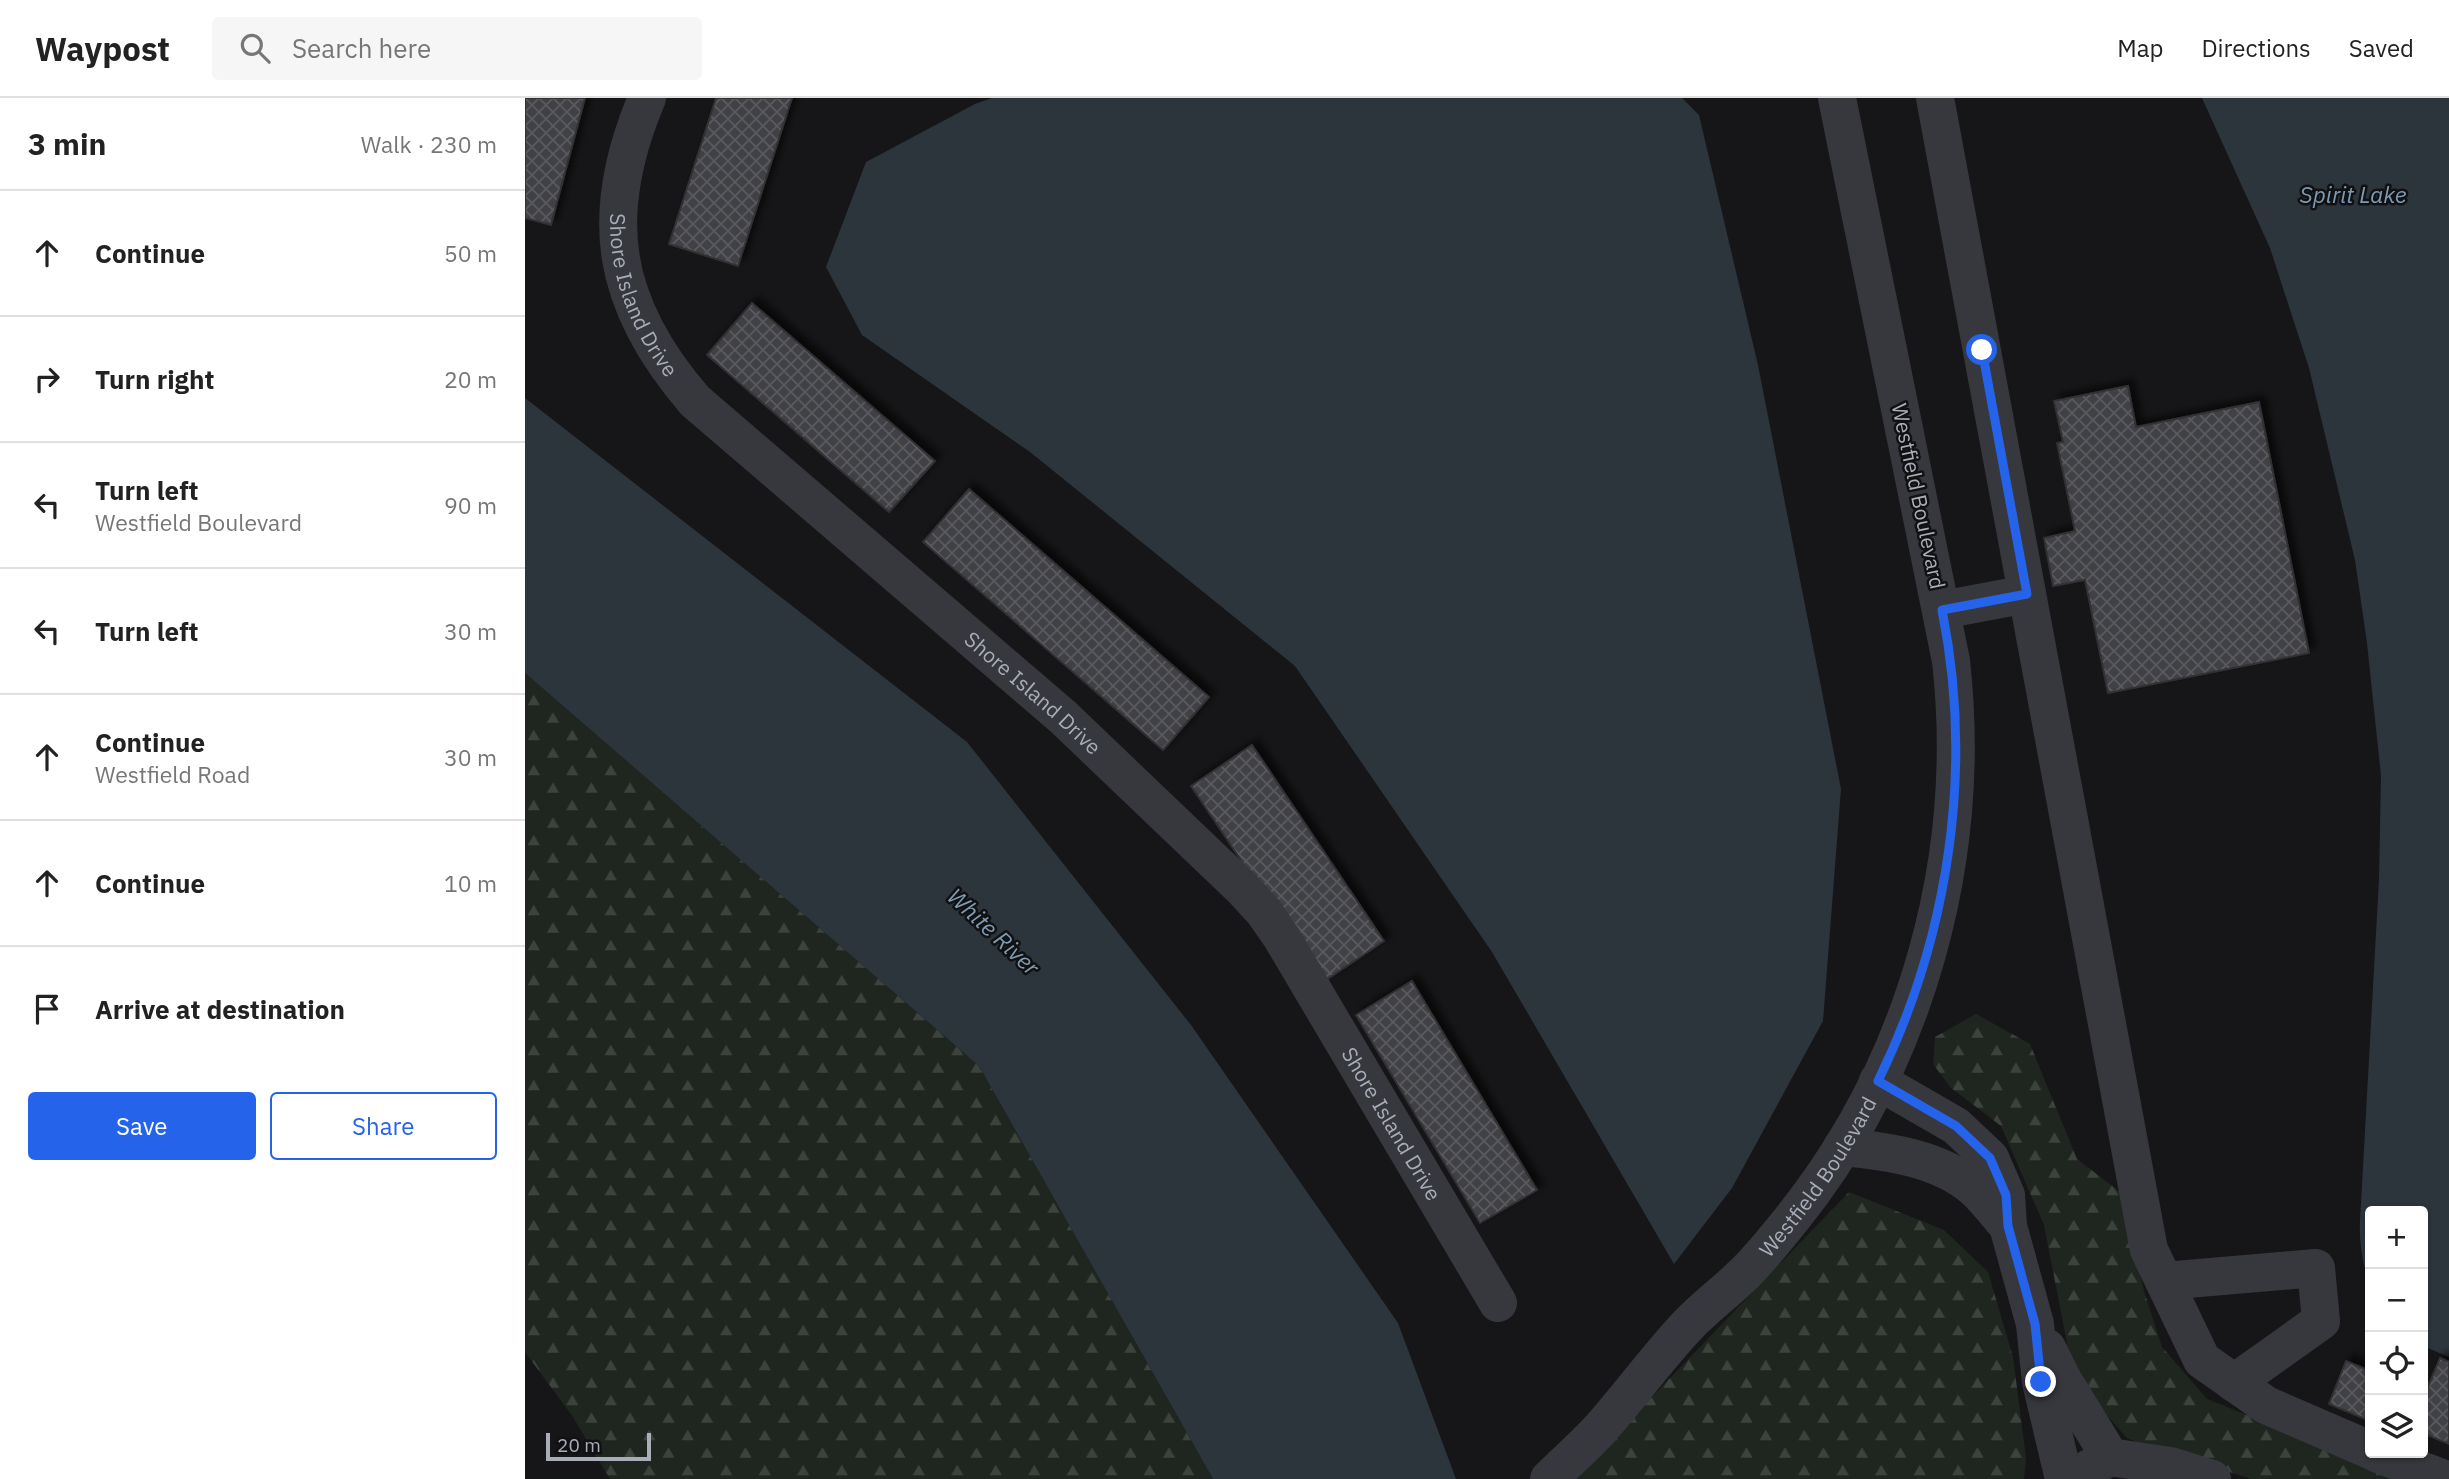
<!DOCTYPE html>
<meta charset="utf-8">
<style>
body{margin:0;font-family:"IBM Plex Sans",sans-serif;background:#f6f6f6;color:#222}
.controls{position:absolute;right:21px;bottom:21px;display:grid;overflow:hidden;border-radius:7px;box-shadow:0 2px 5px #0004}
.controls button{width:63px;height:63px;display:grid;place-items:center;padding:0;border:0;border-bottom:2px solid #e0e0e0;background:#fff;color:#222;font:35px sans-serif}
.scale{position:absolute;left:21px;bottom:18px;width:105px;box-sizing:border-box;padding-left:7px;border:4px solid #a8adb8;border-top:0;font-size:19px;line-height:24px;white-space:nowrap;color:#a8adb8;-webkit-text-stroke:5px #111113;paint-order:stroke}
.stop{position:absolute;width:21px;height:21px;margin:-16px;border:5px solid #2563eb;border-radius:50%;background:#fff}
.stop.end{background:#2563eb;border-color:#fff;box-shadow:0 2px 7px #0008}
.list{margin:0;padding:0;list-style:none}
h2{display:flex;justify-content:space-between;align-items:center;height:91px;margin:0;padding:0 28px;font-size:30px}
h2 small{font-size:23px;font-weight:400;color:#767676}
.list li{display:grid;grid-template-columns:46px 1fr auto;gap:21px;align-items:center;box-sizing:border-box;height:126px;padding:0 28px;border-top:2px solid #e0e0e0}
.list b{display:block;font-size:26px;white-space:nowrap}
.list p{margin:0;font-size:23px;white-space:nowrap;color:#767676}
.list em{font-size:23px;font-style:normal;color:#767676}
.actions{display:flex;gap:14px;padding:21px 28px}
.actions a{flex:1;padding:16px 0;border:2px solid #2563eb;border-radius:7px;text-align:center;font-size:24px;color:#2563eb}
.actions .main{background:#2563eb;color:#fff}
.icon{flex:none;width:38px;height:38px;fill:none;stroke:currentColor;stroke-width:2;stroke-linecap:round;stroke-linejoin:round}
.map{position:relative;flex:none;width:1924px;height:1381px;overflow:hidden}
header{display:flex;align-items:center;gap:42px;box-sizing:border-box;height:98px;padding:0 35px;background:#fff;border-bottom:2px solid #e0e0e0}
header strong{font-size:33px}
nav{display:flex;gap:38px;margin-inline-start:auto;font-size:24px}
.search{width:490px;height:63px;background:#f6f6f6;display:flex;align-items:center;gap:18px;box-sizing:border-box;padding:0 24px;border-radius:7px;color:#767676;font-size:26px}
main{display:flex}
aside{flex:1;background:#fff}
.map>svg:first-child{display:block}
</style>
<header>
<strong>Waypost</strong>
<div class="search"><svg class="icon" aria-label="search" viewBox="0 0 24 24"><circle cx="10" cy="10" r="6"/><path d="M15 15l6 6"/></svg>Search here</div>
<nav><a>Map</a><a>Directions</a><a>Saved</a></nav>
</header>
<main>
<aside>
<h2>3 min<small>Walk · 230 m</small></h2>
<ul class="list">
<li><svg class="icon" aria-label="ahead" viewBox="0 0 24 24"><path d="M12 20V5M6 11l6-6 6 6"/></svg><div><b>Continue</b></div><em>50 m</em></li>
<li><svg class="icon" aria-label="right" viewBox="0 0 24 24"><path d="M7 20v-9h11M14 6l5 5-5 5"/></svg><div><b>Turn right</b></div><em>20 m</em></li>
<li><svg class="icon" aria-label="left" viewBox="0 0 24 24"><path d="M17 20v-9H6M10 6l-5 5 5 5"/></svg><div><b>Turn left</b><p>Westfield Boulevard</p></div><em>90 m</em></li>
<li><svg class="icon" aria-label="left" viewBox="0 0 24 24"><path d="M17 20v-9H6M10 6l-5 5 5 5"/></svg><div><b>Turn left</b></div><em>30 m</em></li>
<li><svg class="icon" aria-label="ahead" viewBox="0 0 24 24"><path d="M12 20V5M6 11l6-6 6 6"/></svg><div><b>Continue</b><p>Westfield Road</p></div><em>30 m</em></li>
<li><svg class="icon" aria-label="ahead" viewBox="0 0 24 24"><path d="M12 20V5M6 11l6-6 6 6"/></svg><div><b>Continue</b></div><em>10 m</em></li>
<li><svg class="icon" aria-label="arrive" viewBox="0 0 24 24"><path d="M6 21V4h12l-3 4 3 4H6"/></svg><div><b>Arrive at destination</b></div></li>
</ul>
<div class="actions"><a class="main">Save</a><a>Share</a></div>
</aside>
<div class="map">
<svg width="1924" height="1381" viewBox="0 0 1924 1381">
<defs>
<pattern id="forest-firs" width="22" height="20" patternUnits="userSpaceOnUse" patternTransform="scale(1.75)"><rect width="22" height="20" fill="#1e261f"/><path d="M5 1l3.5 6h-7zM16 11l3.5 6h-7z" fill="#3c433d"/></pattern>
<pattern id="building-cross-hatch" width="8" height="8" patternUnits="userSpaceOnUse" patternTransform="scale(1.75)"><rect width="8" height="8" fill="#404145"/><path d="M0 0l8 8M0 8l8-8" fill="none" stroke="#595a5e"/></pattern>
<filter id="shadow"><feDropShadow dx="6" dy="-6" stdDeviation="3.5" flood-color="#0009"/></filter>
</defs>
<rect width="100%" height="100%" fill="#161618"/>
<g fill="url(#forest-firs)">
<polygon points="0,575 454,968 688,1381 85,1381 48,1319 0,1254"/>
<polygon points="1451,916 1505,946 1552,1061 1595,1094 1619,1193 1637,1249 1682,1301 1882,1381 1727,1381 1626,1350 1602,1340 1575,1310 1543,1250 1519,1127 1476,1028 1425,989 1408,966 1410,939"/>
<polygon points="1324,1094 1419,1132 1463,1174 1488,1259 1501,1360 1499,1381 1048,1381"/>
</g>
<g fill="#2c353c">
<polygon points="467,0 1157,0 1174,17 1233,267 1316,691 1298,923 1207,1090 1149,1166 967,854 770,568 505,354 337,237 301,169 341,64 450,6"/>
<path d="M1677 0H1924V1259L1898 1248V1113H1845V1189C1838 1167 1834 1147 1835 1123L1854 781 1856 678 1842 545 1830 462 1784 270 1745 150Z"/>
<polygon points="0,300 442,644 666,927 873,1225 931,1381 688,1381 454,968 0,575"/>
</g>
<g fill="url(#building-cross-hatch)" stroke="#303034" stroke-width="2" filter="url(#shadow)">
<polygon points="0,0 60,0 26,127 0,120"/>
<polygon points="191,0 267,0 213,168 144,146"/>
<polygon points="227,205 410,363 364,414 182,257"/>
<polygon points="1603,288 1611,329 1734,304 1784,555 1583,595 1560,482 1528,488 1519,440 1550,433 1532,345 1538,344 1529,303"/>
<polygon points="444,391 684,599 638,652 398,444"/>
<polygon points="727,647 859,843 798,884 666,688"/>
<polygon points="887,883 1012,1092 955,1125 831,917"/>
<polygon points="1915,1260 1924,1264 1924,1346 1898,1335 1898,1300"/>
<polygon points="1821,1263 1845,1273 1845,1323 1804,1306"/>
</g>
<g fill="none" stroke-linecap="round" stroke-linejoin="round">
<g stroke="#37383d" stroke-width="38">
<path id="s1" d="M122 0C72 118 86 206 170 303L538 619 717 790 739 814 757 840 973 1205"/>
<polyline points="1410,0 1624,1152 1677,1262 1741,1307 1845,1352"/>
<polyline points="1417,512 1502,496"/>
<polyline points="1353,983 1431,1028 1465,1060 1481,1097 1483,1128 1510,1226 1516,1284 1539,1381"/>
<path d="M1317 1049C1361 1053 1415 1060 1450 1091 1462 1102 1472 1116 1483 1128"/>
<polyline points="1639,1183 1791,1170 1796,1223 1709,1285"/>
<polyline points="1522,1250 1538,1282 1585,1359"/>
<polyline points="1851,1355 1919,1381"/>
<polyline points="1563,1371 1585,1359 1645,1368 1687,1381"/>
<path id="s2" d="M1024 1381C1041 1364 1060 1348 1077 1329 1106 1296 1132 1260 1162 1228 1180 1209 1202 1193 1220 1175 1238 1157 1253 1138 1269 1118 1392 963 1448 760 1426 563L1312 0"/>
</g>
</g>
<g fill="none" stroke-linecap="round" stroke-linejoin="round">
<path stroke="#2563eb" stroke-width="9" d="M1457 252 1502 496 1417 512C1449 671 1424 838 1353 983L1431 1028 1465 1060 1481 1097 1483 1128 1510 1226 1516 1284"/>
</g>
<g text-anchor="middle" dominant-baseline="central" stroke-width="5" stroke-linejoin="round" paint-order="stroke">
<g font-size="21" fill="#a8adb8" stroke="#111113">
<text stroke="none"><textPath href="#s1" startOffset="206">Shore Island Drive</textPath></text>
<text transform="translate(1394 398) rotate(78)">Westfield Boulevard</text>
<text stroke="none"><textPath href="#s1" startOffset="774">Shore Island Drive</textPath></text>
<text stroke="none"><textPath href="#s1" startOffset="1340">Shore Island Drive</textPath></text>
<text stroke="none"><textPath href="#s2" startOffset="406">Westfield Boulevard</textPath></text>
</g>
<g font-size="23" font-style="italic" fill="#7f9bb3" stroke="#111113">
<text x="1828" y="96">Spirit Lake</text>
<text transform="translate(469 833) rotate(43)">White River</text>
</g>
</g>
</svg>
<div class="controls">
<button>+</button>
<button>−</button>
<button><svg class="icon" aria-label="locate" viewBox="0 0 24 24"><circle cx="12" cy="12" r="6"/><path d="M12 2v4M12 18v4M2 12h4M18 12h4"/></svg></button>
<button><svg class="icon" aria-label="layers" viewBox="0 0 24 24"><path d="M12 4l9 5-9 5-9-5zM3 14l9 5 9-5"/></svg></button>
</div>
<div class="scale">20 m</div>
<div class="stop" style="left:1457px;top:252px"></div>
<div class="stop end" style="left:1516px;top:1284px"></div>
</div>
</main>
